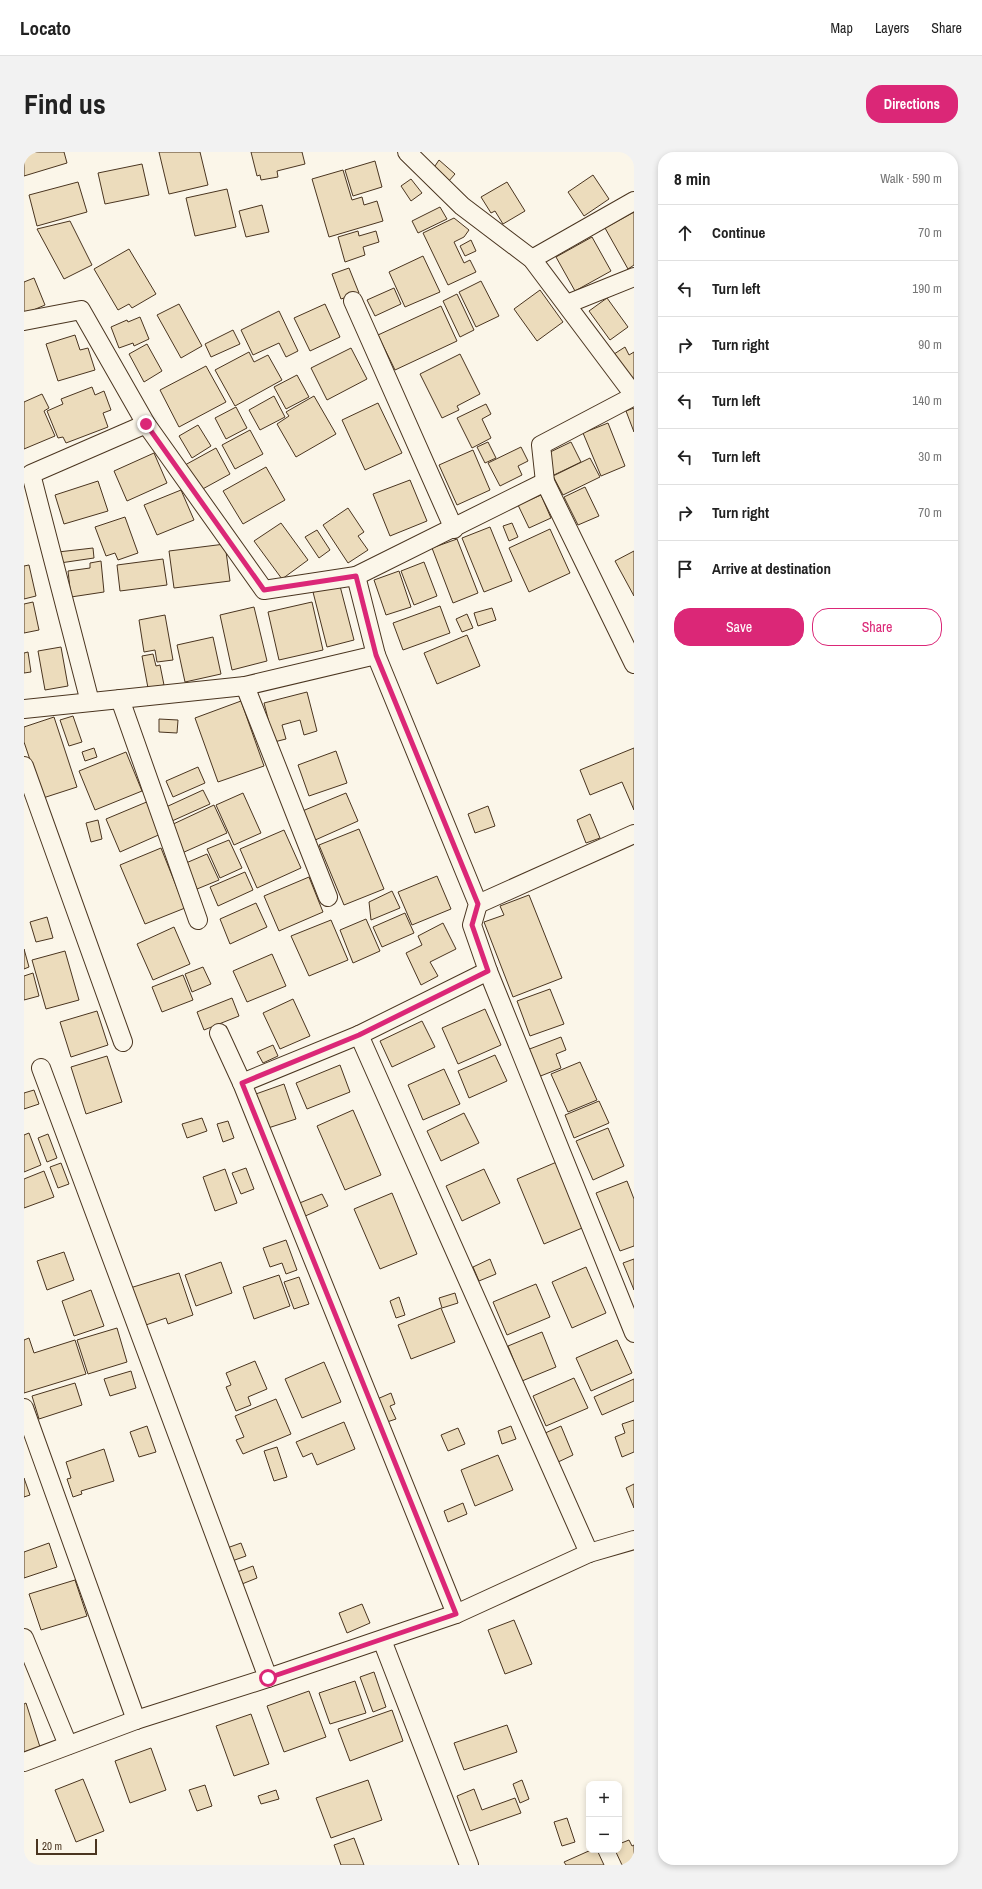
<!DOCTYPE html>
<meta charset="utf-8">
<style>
body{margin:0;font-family:"Archivo Narrow",sans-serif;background:#f2f2f2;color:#222}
.controls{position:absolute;right:12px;bottom:12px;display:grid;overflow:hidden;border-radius:8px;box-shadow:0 2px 6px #0003}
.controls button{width:36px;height:36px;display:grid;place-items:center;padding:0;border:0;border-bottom:1px solid #e0e0e0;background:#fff;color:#222;font:20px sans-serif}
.scale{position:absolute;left:12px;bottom:10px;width:61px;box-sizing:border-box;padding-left:4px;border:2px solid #4a3520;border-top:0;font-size:11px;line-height:14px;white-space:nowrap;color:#4a3520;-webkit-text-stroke:3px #fbf6e9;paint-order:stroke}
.stop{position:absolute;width:12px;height:12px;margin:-9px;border:3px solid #db2777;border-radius:50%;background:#fff}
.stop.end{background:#db2777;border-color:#fff;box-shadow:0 1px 4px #0008}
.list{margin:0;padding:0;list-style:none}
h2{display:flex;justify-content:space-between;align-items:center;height:52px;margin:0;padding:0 16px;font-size:17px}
h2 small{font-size:13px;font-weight:400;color:#767676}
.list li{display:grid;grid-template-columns:26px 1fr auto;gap:12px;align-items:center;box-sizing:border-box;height:56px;padding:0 16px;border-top:1px solid #e0e0e0}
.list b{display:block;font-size:15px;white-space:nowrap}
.list em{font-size:13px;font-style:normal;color:#767676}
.actions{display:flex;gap:8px;padding:12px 16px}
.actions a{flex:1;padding:9px 0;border:1px solid #db2777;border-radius:16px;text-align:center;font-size:14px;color:#db2777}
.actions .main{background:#db2777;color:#fff}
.icon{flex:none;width:22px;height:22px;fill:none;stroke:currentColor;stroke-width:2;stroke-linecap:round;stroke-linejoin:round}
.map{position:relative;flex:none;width:610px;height:1713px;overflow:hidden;border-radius:16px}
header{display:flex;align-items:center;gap:24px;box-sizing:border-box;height:56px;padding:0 20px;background:#fff;border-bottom:1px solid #e0e0e0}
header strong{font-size:19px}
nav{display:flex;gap:22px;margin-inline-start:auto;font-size:14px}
.intro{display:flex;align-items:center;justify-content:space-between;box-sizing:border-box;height:96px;padding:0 24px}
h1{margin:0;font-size:28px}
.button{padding:10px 18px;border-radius:16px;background:#db2777;color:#fff;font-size:14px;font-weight:700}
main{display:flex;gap:24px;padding:0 24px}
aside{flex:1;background:#fff;border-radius:16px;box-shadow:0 2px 6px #0003}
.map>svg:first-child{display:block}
</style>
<header>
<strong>Locato</strong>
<nav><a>Map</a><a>Layers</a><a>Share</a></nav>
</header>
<div class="intro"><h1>Find us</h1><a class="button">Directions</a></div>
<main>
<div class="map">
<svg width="610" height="1713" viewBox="0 0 610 1713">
<rect width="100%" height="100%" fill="#fbf6e9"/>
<g fill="#ecdcbc" stroke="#4a3520">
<polygon points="0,0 40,0 43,11 0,24"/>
<polygon points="135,0 176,0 184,33 145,42"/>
<polygon points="227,0 278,0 281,12 253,19 254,25 237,28 236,23 233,24"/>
<polygon points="415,8 431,22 424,30 409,17"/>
<polygon points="351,9 358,35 329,44 321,18"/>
<polygon points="118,12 125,43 81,52 74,21"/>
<polygon points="319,18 328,48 338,45 340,53 353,49 359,69 305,85 288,27"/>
<polygon points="569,23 585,47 560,64 544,40"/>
<polygon points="387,27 398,41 387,49 377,34"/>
<polygon points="54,30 63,60 13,74 5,43"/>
<polygon points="483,30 501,59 479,72 471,59 467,61 457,45"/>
<polygon points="203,37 212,75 171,84 162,46"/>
<polygon points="238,53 245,80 222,85 215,59"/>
<polygon points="416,55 423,67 394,81 388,69"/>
<polygon points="610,60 610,113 604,117 581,76"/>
<polygon points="430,66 445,78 440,85 430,90 440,111 446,108 452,120 424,133 399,81"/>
<polygon points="46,69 68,113 40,127 13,77"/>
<polygon points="334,79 335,84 352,79 355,90 339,95 341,103 321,110 314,85"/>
<polygon points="568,85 587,119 551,139 532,105"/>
<polygon points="447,88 452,99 441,104 436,94"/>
<polygon points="105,97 132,142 108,156 105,152 94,158 70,117"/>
<polygon points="399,104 416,140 381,155 365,120"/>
<polygon points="325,116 335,141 317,147 308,122"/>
<polygon points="10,126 21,153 0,162 0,130"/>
<polygon points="457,129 475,164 452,175 435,140"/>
<polygon points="370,136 377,152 351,164 343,148"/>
<polygon points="516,138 539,170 513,189 490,157"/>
<polygon points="433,142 450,178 436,185 419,149"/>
<polygon points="583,146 604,175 586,188 565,159"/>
<polygon points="155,152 178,194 157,206 133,163"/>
<polygon points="301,152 316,185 286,199 270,166"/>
<polygon points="417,154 433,189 371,218 354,183"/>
<polygon points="255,159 274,199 262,205 255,191 229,203 217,178"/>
<polygon points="116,165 125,187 110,194 109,191 95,196 87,175 103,168 104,170"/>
<polygon points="209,178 216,192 187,205 181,192"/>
<polygon points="51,183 56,198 64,196 71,218 34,229 22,192"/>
<polygon points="123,192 138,219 120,230 105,202"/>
<polygon points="601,195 605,203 610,200 610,226 603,231 587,204"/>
<polygon points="327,196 343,227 303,248 287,216"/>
<polygon points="225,200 230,210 244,203 258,228 211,254 191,218"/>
<polygon points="436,202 456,242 433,254 435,258 418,266 396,222"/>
<polygon points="182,214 202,250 155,275 136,238"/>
<polygon points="273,223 285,245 262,257 250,235"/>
<polygon points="68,235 71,243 80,239 87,258 79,261 84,275 42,291 39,285 34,286 23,259 39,252 37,247"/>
<polygon points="18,242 25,256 20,259 31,284 0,297 0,250"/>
<polygon points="250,244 261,265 236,278 225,258"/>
<polygon points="290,244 312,282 272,305 253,272 265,264 262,260"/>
<polygon points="354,251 378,301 341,318 318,268"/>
<polygon points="462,252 467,262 458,267 467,286 448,296 433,266"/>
<polygon points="212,255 223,276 202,287 191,266"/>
<polygon points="610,256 610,280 602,259"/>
<polygon points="584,271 601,314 577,324 559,281"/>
<polygon points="174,273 187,294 168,306 155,284"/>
<polygon points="226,278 239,302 211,317 198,293"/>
<polygon points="464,290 472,306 461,311 453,295"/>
<polygon points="547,290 557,310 530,323 520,303"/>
<polygon points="497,295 504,309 494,314 498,323 476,334 464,311"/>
<polygon points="192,296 206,322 175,339 161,313"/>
<polygon points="449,298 466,338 433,353 415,313"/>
<polygon points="130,301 143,331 103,349 90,319"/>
<polygon points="566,306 576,325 539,343 529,324"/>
<polygon points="242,315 261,348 219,372 199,339"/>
<polygon points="386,328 403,369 366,384 349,342"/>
<polygon points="74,329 84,359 40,372 31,343"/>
<polygon points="561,335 575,364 554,373 540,345"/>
<polygon points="157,338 170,368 133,383 120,353"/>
<polygon points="517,343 527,366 505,376 494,353"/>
<polygon points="324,356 340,380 334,384 344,398 324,411 299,373"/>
<polygon points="101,365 114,401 94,408 91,401 82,404 71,375"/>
<polygon points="257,371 284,408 258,427 230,389"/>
<polygon points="488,371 494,385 485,389 479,374"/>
<polygon points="466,375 488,429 460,440 438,386"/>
<polygon points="526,377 546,421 505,440 485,396"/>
<polygon points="293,378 306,398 295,406 281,385"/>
<polygon points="433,387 454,441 429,451 408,396"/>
<polygon points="201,392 206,429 150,436 145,399"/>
<polygon points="69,396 70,406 36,411 34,400"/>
<polygon points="610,399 610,444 591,409"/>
<polygon points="139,407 143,433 96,439 93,413"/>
<polygon points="77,409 80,440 47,445 44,419 66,416 66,411"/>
<polygon points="400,410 413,444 390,453 377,419"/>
<polygon points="5,413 12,444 0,447 0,414"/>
<polygon points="375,419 387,455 362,463 350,428"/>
<polygon points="316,434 330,488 303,495 289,440"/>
<polygon points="9,450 15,478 0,481 0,452"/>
<polygon points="288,450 299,498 255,508 244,460"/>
<polygon points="416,454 426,481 379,498 369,471"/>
<polygon points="230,455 243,509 208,518 196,463"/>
<polygon points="468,456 472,468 454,474 450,461"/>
<polygon points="443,462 449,476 438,480 432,467"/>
<polygon points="141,463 149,508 133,510 131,498 120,500 115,468"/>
<polygon points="443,483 456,514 413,532 400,501"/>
<polygon points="189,485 197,522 161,530 153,493"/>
<polygon points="37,495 44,534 21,538 14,499"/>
<polygon points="4,500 7,520 0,521 0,501"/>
<polygon points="129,502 132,514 136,513 140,533 124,536 118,504"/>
<polygon points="283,540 293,579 280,583 276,568 258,573 262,587 250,590 240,551"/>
<polygon points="217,549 240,614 194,630 171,566"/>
<polygon points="49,564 58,590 45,594 36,568"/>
<polygon points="30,565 53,635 19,646 0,590 0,575"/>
<polygon points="135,567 154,568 153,581 135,580"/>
<polygon points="70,596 73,605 61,609 58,600"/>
<polygon points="610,596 610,658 598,630 566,643 556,618"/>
<polygon points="312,599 323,631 285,644 274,613"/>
<polygon points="102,600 118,639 71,658 55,619"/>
<polygon points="174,615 181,631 149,645 142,629"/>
<polygon points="179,638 186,652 148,669 142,655"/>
<polygon points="219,641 237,681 210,693 192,653"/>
<polygon points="322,641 334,669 289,689 276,660"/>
<polygon points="125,649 139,681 96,700 82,667"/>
<polygon points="190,653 203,681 158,701 145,674"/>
<polygon points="464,654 471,674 451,681 444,662"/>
<polygon points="566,662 576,686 562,691 553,668"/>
<polygon points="74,668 78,687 67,690 62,671"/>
<polygon points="335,677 360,737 320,753 295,693"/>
<polygon points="260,678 277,716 233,736 216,697"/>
<polygon points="205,688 218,716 196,726 183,697"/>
<polygon points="137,696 161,756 121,772 96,713"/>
<polygon points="183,702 195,728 173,737 162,711"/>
<polygon points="221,720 229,738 194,754 186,735"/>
<polygon points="413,724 427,757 388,773 374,740"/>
<polygon points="285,725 299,760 255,779 240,744"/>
<polygon points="368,739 376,756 347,768 345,750"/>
<polygon points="505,743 538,826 489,845 460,770 480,763 476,754"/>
<polygon points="232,751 243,775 206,792 196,767"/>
<polygon points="381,761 390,781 358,795 349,775"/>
<polygon points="23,765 29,786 12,790 6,770"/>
<polygon points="342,767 356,799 329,811 316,778"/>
<polygon points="307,768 324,808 285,824 267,784"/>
<polygon points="419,771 432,797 406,810 414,824 397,833 382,801 398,793 394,784"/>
<polygon points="150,775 166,812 129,828 113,792"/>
<polygon points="0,797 5,815 0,817"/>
<polygon points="41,799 55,848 22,857 8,808"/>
<polygon points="248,802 262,834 223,850 209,819"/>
<polygon points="179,815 187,832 168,840 161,822"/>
<polygon points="9,821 15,844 0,848 0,824"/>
<polygon points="159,823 169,848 138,860 128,835"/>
<polygon points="526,837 540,872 506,884 493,849"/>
<polygon points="208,846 215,864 180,878 173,860"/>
<polygon points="269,847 286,884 256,897 239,861"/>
<polygon points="461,857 477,893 434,912 418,876"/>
<polygon points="73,859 84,893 47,905 36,870"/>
<polygon points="398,869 411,895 368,915 356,889"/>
<polygon points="537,885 542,898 532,902 537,916 514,925 503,898"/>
<polygon points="249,893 254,904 239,911 233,900"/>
<polygon points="471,903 483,929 445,946 434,919"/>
<polygon points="83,904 98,950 62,962 47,915"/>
<polygon points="556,910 573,948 544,960 527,922"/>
<polygon points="316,913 326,940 283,957 272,931"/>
<polygon points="420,917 436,952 399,968 384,933"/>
<polygon points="260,932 272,967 241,977 229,943"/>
<polygon points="10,938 15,952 0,957 0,941"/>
<polygon points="575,949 585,971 550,986 541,963"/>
<polygon points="329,958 357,1023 321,1038 293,974"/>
<polygon points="440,961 455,991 417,1009 403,979"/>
<polygon points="178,966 183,979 163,986 158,972"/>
<polygon points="204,969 210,986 199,990 193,972"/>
<polygon points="584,976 600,1014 569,1028 552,989"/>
<polygon points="5,981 17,1013 0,1020 0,983"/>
<polygon points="24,982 33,1006 23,1010 14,986"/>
<polygon points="535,1009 563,1074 520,1092 493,1027"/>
<polygon points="37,1011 45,1032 34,1036 26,1015"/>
<polygon points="222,1016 230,1037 217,1042 208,1021"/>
<polygon points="201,1017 213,1051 191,1059 179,1025"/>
<polygon points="460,1017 476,1051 438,1069 422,1034"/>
<polygon points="20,1019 30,1045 0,1056 0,1027"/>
<polygon points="603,1029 610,1047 610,1094 596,1099 572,1041"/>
<polygon points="368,1041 393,1102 356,1117 330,1057"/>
<polygon points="298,1042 304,1054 279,1065 273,1052"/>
<polygon points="262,1088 273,1118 262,1122 258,1111 246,1115 239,1096"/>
<polygon points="40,1100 50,1128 23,1138 13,1109"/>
<polygon points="466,1107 472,1122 455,1129 449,1115"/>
<polygon points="610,1107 610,1138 599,1111"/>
<polygon points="197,1110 208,1141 172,1154 161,1123"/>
<polygon points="562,1115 582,1161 548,1176 528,1130"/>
<polygon points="155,1121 169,1163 144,1172 142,1166 119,1174 106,1136"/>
<polygon points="255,1123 266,1154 230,1167 219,1135"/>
<polygon points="275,1125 285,1152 270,1157 260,1130"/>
<polygon points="512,1132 526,1165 483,1183 469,1150"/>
<polygon points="67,1138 80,1174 50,1184 38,1149"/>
<polygon points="431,1141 434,1151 418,1156 415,1146"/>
<polygon points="375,1145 381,1163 372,1166 366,1149"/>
<polygon points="417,1156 431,1190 387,1207 374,1173"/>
<polygon points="93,1176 103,1210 64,1222 53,1188"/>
<polygon points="518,1180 532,1215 498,1229 484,1194"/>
<polygon points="5,1186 10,1201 51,1188 62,1222 0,1241 0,1188"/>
<polygon points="593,1188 608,1221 567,1239 552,1206"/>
<polygon points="231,1209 243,1237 224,1245 227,1253 212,1259 202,1235 207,1233 202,1221"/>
<polygon points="300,1210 317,1250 278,1266 261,1227"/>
<polygon points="107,1219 112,1236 86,1244 80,1227"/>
<polygon points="550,1226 564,1256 522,1274 509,1244"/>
<polygon points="610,1227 610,1249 578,1263 570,1245"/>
<polygon points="51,1231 58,1253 15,1267 8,1244"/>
<polygon points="367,1241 371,1252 366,1254 372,1267 360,1271 351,1248"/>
<polygon points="252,1247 267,1282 219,1302 212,1288 220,1285 211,1264"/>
<polygon points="610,1268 610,1300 598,1305 591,1285 601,1281 598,1272"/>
<polygon points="320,1270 331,1297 293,1313 288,1301 279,1305 272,1290"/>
<polygon points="123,1274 132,1300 115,1305 106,1280"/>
<polygon points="487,1274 492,1287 478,1292 474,1279"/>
<polygon points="537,1274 549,1303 532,1311 519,1282"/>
<polygon points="434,1276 441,1292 424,1299 417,1283"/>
<polygon points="253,1295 263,1325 250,1329 240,1299"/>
<polygon points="80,1297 90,1329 57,1339 58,1342 49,1345 43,1327 47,1326 42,1310"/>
<polygon points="474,1303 489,1338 451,1354 437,1318"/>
<polygon points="0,1326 6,1343 0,1345"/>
<polygon points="610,1332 610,1356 602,1336"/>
<polygon points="439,1351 443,1362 424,1370 420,1359"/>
<polygon points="25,1391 33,1415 0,1426 0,1400"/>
<polygon points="217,1391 222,1404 208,1409 203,1396"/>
<polygon points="229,1414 233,1426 218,1432 213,1420"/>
<polygon points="51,1428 63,1464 17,1478 5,1442"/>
<polygon points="338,1452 346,1471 323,1481 315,1461"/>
<polygon points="490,1468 508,1512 481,1522 464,1478"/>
<polygon points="350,1520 362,1555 349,1560 336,1525"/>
<polygon points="331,1529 342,1561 306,1572 295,1541"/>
<polygon points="285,1539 302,1585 260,1600 243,1554"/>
<polygon points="2,1551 16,1595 0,1600 0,1552"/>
<polygon points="368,1558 379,1589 326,1609 314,1577"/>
<polygon points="227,1562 245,1612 210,1624 192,1574"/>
<polygon points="483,1573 493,1600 440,1618 430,1591"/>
<polygon points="127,1596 142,1638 106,1651 91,1609"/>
<polygon points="59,1627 80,1679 52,1690 31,1638"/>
<polygon points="344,1628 358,1668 307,1686 292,1646"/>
<polygon points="498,1628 505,1647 496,1651 489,1632"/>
<polygon points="181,1633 188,1654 173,1659 165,1638"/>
<polygon points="450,1637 458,1658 491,1646 497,1661 446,1679 433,1644"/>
<polygon points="252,1638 255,1647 237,1652 234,1644"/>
<polygon points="543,1666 551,1690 538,1694 530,1670"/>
<polygon points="330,1686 340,1713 317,1713 310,1693"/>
<polygon points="605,1688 608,1694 610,1693 610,1713 598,1713 591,1698 595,1698 595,1692"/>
<polygon points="567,1698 573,1698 580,1713 542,1713 540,1710"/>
</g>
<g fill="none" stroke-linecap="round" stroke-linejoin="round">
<g stroke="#4a3520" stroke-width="20">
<g id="street">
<polyline points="383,0 438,54 508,107 610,243"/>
<polyline points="508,107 610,49"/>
<polyline points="329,149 430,377"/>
<polyline points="543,152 610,125"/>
<polyline points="0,169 57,158 122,272 240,438 332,424 352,503 221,534 0,557"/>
<polyline points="610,244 517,293 521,330 610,512"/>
<polyline points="332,424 521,330"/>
<polyline points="352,503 454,752 448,773 464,819 610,1181"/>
<polyline points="221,534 304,745"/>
<polyline points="96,547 174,768"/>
<polyline points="66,550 7,322 122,272"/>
<polyline points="0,614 99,890"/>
<polyline points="454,752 610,682"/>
<polyline points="195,881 218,931 432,1462"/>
<polyline points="335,883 565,1401"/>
<polyline points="17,916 244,1526"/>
<polyline points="218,931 335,883 464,819"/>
<polyline points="0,1256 112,1568"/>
<polyline points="0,1486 44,1593"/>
<polyline points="358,1488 445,1713"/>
<polyline points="0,1610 112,1568 244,1526 432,1462 565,1401 610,1388"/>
</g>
</g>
<use href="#street" stroke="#fbf6e9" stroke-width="18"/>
</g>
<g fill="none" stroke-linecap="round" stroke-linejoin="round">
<polyline stroke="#db2777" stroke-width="5" points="122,272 240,438 332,424 352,503 454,752 448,773 464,819 335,883 218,931 432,1462 244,1526"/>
</g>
</svg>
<div class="controls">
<button>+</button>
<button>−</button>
</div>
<div class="scale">20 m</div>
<div class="stop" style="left:244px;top:1526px"></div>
<div class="stop end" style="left:122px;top:272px"></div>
</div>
<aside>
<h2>8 min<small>Walk · 590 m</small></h2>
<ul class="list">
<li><svg class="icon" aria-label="ahead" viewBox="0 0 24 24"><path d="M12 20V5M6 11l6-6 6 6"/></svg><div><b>Continue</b></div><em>70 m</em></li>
<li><svg class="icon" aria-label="left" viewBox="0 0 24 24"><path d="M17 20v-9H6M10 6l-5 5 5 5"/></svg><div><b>Turn left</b></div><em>190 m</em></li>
<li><svg class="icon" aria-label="right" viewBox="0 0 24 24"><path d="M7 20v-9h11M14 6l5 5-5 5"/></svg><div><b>Turn right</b></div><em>90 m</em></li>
<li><svg class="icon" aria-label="left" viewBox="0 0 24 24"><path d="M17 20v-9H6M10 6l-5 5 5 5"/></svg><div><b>Turn left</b></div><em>140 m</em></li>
<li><svg class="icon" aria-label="left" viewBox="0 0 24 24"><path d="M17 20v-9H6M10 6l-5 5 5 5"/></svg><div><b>Turn left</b></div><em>30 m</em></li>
<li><svg class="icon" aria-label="right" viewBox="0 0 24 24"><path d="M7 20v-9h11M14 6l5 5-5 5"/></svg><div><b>Turn right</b></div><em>70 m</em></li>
<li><svg class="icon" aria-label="arrive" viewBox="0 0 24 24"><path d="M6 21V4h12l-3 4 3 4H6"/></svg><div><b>Arrive at destination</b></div></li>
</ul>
<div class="actions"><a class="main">Save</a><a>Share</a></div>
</aside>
</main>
